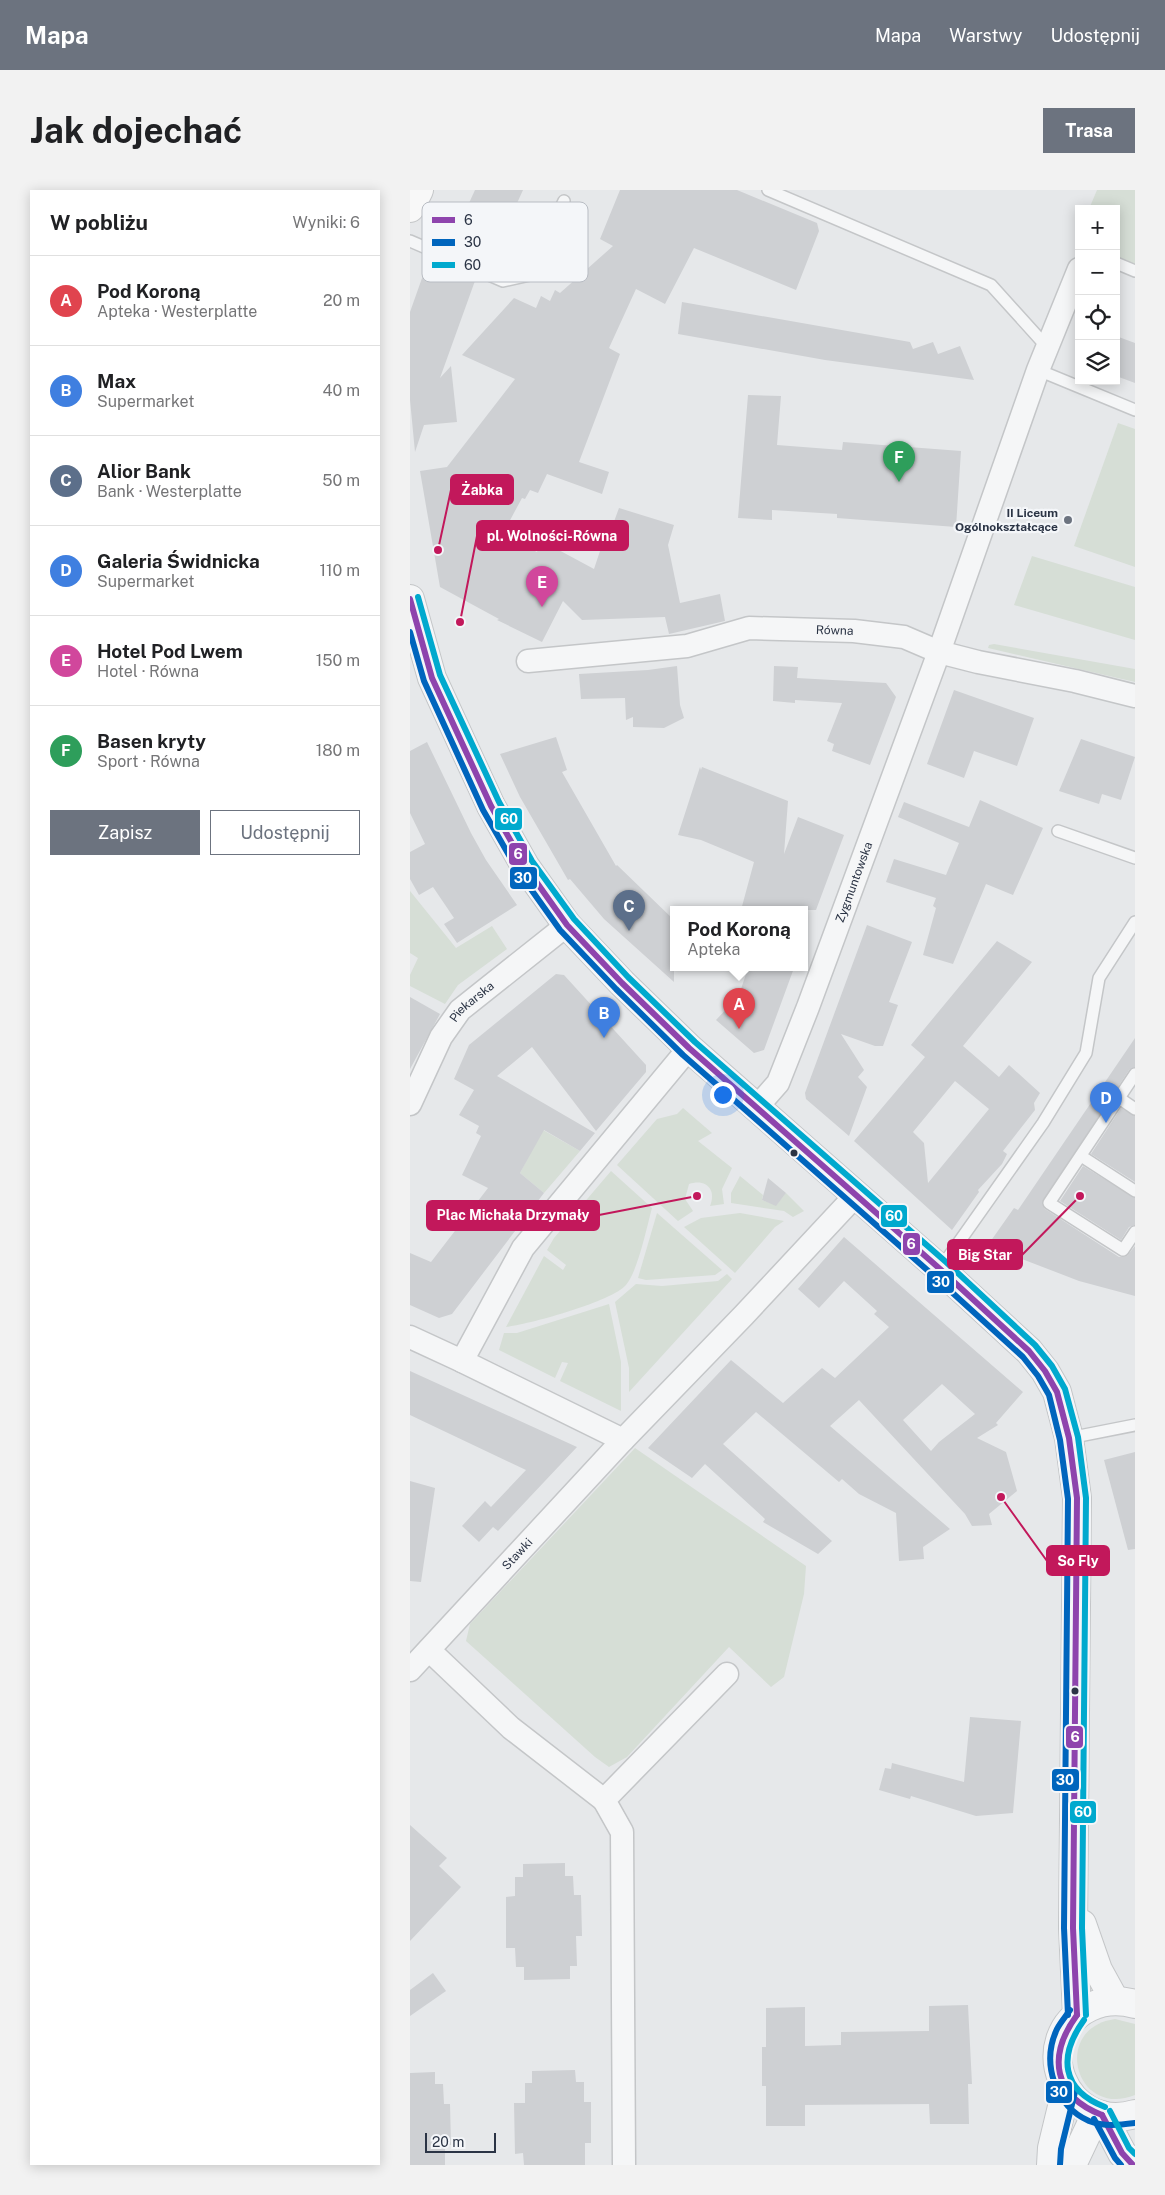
<!DOCTYPE html>
<html lang="pl">
<meta charset="utf-8">
<style>
body{margin:0;font-family:"Public Sans",sans-serif;background:#f2f2f2;color:#202124}
.controls{position:absolute;right:15px;top:15px;display:grid;overflow:hidden;border-radius:0px;box-shadow:0 2px 12px #0003}
.controls button{width:45px;height:45px;display:grid;place-items:center;padding:0;border:0;border-bottom:1px solid #e0e0e0;background:#fff;color:#202124;font:25px sans-serif}
.scale{position:absolute;left:15px;bottom:12px;width:71px;box-sizing:border-box;padding-left:5px;border:2px solid #2b3445;border-top:0;font-size:14px;line-height:18px;white-space:nowrap;color:#2b3445;-webkit-text-stroke:4px #f4f6f9;paint-order:stroke}
.you{position:absolute;left:312px;top:904px;width:18px;height:18px;margin:-12px;border:4px solid #fff;border-radius:50%;background:#1a73e8;box-shadow:0 0 0 8px #1a73e833}
.badge{display:grid;place-items:center;width:32px;height:32px;border-radius:50%;background:#6c737f;color:#fff;font-size:16px;font-weight:700}
.pin{position:absolute;translate:-50% -41px;filter:drop-shadow(0 1px 2px #0008)}
.pin::after{content:'';position:absolute;top:26px;width:18px;height:15px;background:inherit;clip-path:polygon(0 0,100% 0,50% 100%)}
.popup{position:absolute;left:260px;top:716px;width:138px;height:65px;box-sizing:border-box;display:grid;place-content:center;border-radius:0px;background:#fff;filter:drop-shadow(0 1px 4px #0005);font-size:16px;white-space:nowrap;color:#757577}
.popup b{font-size:19px;color:#202124}
.popup::after{content:'';position:absolute;left:50%;top:100%;margin-left:-10px;border:10px solid transparent;border-top-color:#fff}
.list{margin:0;padding:0;list-style:none}
h2{display:flex;justify-content:space-between;align-items:center;height:65px;margin:0;padding:0 20px;font-size:21px}
h2 small{font-size:16px;font-weight:400;color:#757577}
.list li{display:grid;grid-template-columns:32px 1fr auto;gap:15px;align-items:center;box-sizing:border-box;height:90px;padding:0 20px;border-top:1px solid #e0e0e0}
.list b{display:block;font-size:19px;white-space:nowrap}
.list p{margin:0;font-size:16px;white-space:nowrap;color:#757577}
.list em{font-size:16px;font-style:normal;color:#757577}
.actions{display:flex;gap:10px;padding:15px 20px}
.actions a{flex:1;padding:11px 0;border:1px solid #6c737f;border-radius:0px;text-align:center;font-size:18px;color:#6c737f}
.actions .main{background:#6c737f;color:#fff}
.icon{flex:none;width:28px;height:28px;fill:none;stroke:currentColor;stroke-width:2;stroke-linecap:round;stroke-linejoin:round}
.map{position:relative;flex:none;width:725px;height:1975px;overflow:hidden;border-radius:0px}
header{display:flex;align-items:center;gap:30px;box-sizing:border-box;height:70px;padding:0 25px;background:#6c737f;color:#fff}
header strong{font-size:24px}
nav{display:flex;gap:28px;margin-inline-start:auto;font-size:18px}
.intro{display:flex;align-items:center;justify-content:space-between;box-sizing:border-box;height:120px;padding:0 30px}
h1{margin:0;font-size:35px}
.button{padding:12px 22px;border-radius:0px;background:#6c737f;color:#fff;font-size:18px;font-weight:700}
main{display:flex;gap:30px;padding:0 30px}
aside{flex:1;background:#fff;border-radius:0px;box-shadow:0 2px 12px #0003}
.map>svg:first-child{display:block}
</style>
<header>
<strong>Mapa</strong>
<nav><a>Mapa</a><a>Warstwy</a><a>Udostępnij</a></nav>
</header>
<div class="intro"><h1>Jak dojechać</h1><a class="button">Trasa</a></div>
<main>
<aside>
<h2>W pobliżu<small>Wyniki: 6</small></h2>
<ul class="list">
<li><span class="badge" style="background:#e0444e">A</span><div><b>Pod Koroną</b><p>Apteka · Westerplatte</p></div><em>20 m</em></li>
<li><span class="badge" style="background:#3f7fe0">B</span><div><b>Max</b><p>Supermarket</p></div><em>40 m</em></li>
<li><span class="badge" style="background:#5c6f8a">C</span><div><b>Alior Bank</b><p>Bank · Westerplatte</p></div><em>50 m</em></li>
<li><span class="badge" style="background:#3f7fe0">D</span><div><b>Galeria Świdnicka</b><p>Supermarket</p></div><em>110 m</em></li>
<li><span class="badge" style="background:#d1479c">E</span><div><b>Hotel Pod Lwem</b><p>Hotel · Równa</p></div><em>150 m</em></li>
<li><span class="badge" style="background:#2e9e5b">F</span><div><b>Basen kryty</b><p>Sport · Równa</p></div><em>180 m</em></li>
</ul>
<div class="actions"><a class="main">Zapisz</a><a>Udostępnij</a></div>
</aside>
<div class="map">
<svg width="725" height="1975" viewBox="0 0 725 1975">
<rect width="100%" height="100%" fill="#e6e8ea"/>
<g fill="#d6ded6">
<polygon points="687,0 725,0 725,77 706,69 706,19 679,19"/>
<polygon points="708,233 725,239 725,377 664,356"/>
<polygon points="622,366 725,397 725,450 604,415"/>
<polygon points="584,454 725,479 725,492 578,458 579,455"/>
<polygon points="0,701 46,758 82,736 97,759 48,795 35,814 0,796 0,785 8,768 0,763"/>
<path d="M273 918 302 943 288 951 322 978 312 999 314 1014 300 1016C307 1000 296 988 279 994L275 1009 283 1021 268 1031 207 975 247 929 267 924Z"/>
<polygon points="126,936 170,961 134,1003 110,983 119,966 112,962"/>
<path d="M201 981 242 1018C237 1036 228 1081 216 1095 201 1112 120 1134 96 1137L134 1066 153 1080 156 1075 137 1060 144 1048Z"/>
<polygon points="330,986 353,1005 352,1010 366,1015 376,1003 394,1021 383,1027 374,1021 321,1013 321,1003"/>
<polygon points="247,1023 312,1080 305,1085 236,1090 228,1088"/>
<polygon points="330,1023 374,1031 365,1037 325,1083 274,1037 291,1028"/>
<polygon points="317,1084 322,1089 219,1202 219,1178 205,1112 226,1094 252,1096 308,1091"/>
<polygon points="199,1114 211,1172 211,1221 150,1191 158,1173 152,1172 145,1188 89,1160 94,1143 107,1143"/>
<polygon points="225,1258 396,1376 394,1404 374,1487 361,1497 319,1457 217,1567 199,1577 185,1567 56,1451 60,1434"/>
<path d="M705 1829 725 1834V1905C665 1929 641 1838 705 1829Z"/>
</g>
<g fill="#ced0d3" fill-rule="evenodd">
<polygon points="65,0 113,0 79,75 38,59"/>
<polygon points="210,0 327,0 407,33 409,41 386,100 284,58 255,114 226,99 199,158 210,164 169,272 199,282 192,304 137,284 128,303 120,300 115,309 112,308 92,345 127,362 132,351 184,379 192,355 195,356 209,318 264,335 258,355 270,413 310,404 315,431 259,444 255,427 172,430 153,411 132,452 87,430 89,429 30,397 10,281 37,277 105,189 52,165 104,108 126,118 131,106 140,111 145,100 150,103 203,56 190,49"/>
<polygon points="32,73 66,88 30,188 41,176 47,232 14,235 5,262 0,210 0,122 17,74 29,79"/>
<polygon points="272,112 500,152 503,159 523,152 528,164 550,156 564,190 415,170 268,144"/>
<polygon points="706,146 725,153 725,193 706,186"/>
<polygon points="338,205 371,206 367,255 432,260 433,252 551,261 546,337 427,328 427,324 362,320 362,330 328,328"/>
<polygon points="267,476 270,515 274,528 254,538 223,537 223,527 216,530 215,508 171,509 169,484 238,480"/>
<polygon points="364,476 388,477 387,488 476,493 486,507 460,575 422,561 424,554 417,551 432,513 385,510 385,513 363,511"/>
<polygon points="544,500 624,528 607,576 564,561 554,588 517,574"/>
<polygon points="146,547 157,580 152,582 206,676 207,675 264,730 264,792 194,729 160,689 158,690 110,607 90,564"/>
<polygon points="671,549 725,567 711,610 692,604 689,614 649,601"/>
<polygon points="17,552 61,643 76,670 107,715 47,753 34,734 44,728 23,697 9,705 0,689 0,662 15,654 0,623 0,561"/>
<polygon points="290,577 291,580 292,577 378,611 374,664 388,627 434,645 406,720 331,720 344,672 291,650 268,645"/>
<polygon points="570,610 633,638 603,705 576,694 543,774 513,765 526,718 523,716 526,708 476,692 484,669 536,685 549,653 488,627 494,612 559,637"/>
<polygon points="457,735 502,752 479,812 488,815 473,856 465,856 431,844 454,880 448,887 457,897 439,946 396,909 395,903"/>
<path d="M587 751 622 772 553 856 589 887 599 875 630 903 624 913 625 920 593 961 597 964 592 974 568 1000 569 1002 542 1040 444 951 515 867 501 855ZM545 891 579 919 518 993 514 953 503 942Z"/>
<polygon points="338,778 384,778 354,860 344,863 306,830 321,814 325,817"/>
<polygon points="146,784 154,785 236,875 236,882 186,941 122,857 87,886 185,943 170,961 134,940 110,983 134,1003 42,1124 29,1128 0,1115 0,1063 21,1072 78,998 52,985 71,946 66,943 69,936 49,925 64,900 44,889 59,855"/>
<polygon points="0,807 30,824 0,879"/>
<polygon points="725,848 725,877 719,880 632,1013 635,1019 709,1067 717,1066 725,1056 725,1106 669,1091 594,1062 566,1072 604,1018 608,1020"/>
<polygon points="711,918 725,926 725,992 681,964"/>
<polygon points="673,976 725,1008 725,1035 719,1037 711,1050 650,1011"/>
<polygon points="358,988 376,1003 366,1016 352,1010"/>
<path d="M434 1047 613 1202 586 1233 588 1235 567 1248 596 1262 607 1301 579 1324 582 1335 562 1336 555 1324 449 1210 420 1236 540 1339 513 1357 514 1369 489 1371 486 1323 449 1304 432 1289 429 1292 346 1222 313 1254 422 1351 408 1364 353 1332 355 1329 295 1274 282 1288 238 1258 321 1170 373 1213 412 1178 425 1188 479 1137 464 1124 467 1121 434 1091 409 1118 388 1099ZM532 1194 565 1224 529 1252 521 1261 493 1230Z"/>
<polygon points="0,1181 167,1257 88,1341 83,1337 69,1352 52,1336 75,1311 81,1317 116,1280 0,1225"/>
<polygon points="725,1262 725,1359 718,1360 694,1270"/>
<polygon points="0,1291 25,1298 11,1392 0,1391"/>
<polygon points="560,1527 611,1531 603,1623 566,1626 501,1606 500,1609 469,1600 475,1578 481,1579 482,1573 554,1592"/>
<polygon points="0,1635 37,1668 29,1676 51,1697 0,1751"/>
<polygon points="155,1673 155,1686 163,1686 164,1705 171,1705 172,1746 166,1746 167,1776 160,1776 160,1789 114,1790 114,1777 106,1777 105,1758 96,1758 96,1707 105,1706 105,1687 113,1687 113,1674"/>
<polygon points="23,1783 36,1801 0,1826 0,1800"/>
<polygon points="558,1815 562,1894 558,1894 559,1934 520,1934 519,1914 395,1915 395,1936 356,1936 356,1896 352,1896 352,1857 356,1857 356,1818 395,1817 395,1856 431,1855 431,1842 519,1841 519,1816"/>
<polygon points="165,1880 166,1892 174,1892 174,1912 181,1912 181,1953 175,1953 175,1975 114,1975 113,1963 105,1964 104,1913 115,1913 115,1893 122,1893 122,1881"/>
<polygon points="25,1882 25,1894 33,1894 34,1914 40,1914 41,1955 35,1955 35,1975 0,1975 0,1883"/>
</g>
<g fill="none" stroke-linecap="round" stroke-linejoin="round">
<g stroke="#c4c6c8" stroke-width="14">
<g id="service">
<polyline points="358,0 581,95 637,157"/>
<polyline points="0,51 93,91 120,85 154,11"/>
<polyline points="706,73 725,81"/>
<polyline points="628,180 725,220"/>
<polyline points="648,641 725,668"/>
<polyline points="725,884 639,1013 713,1060 725,1042"/>
<polyline points="709,908 725,919"/>
<polyline points="671,966 725,1001"/>
<polyline points="530,1079 633,933 676,863 689,788 725,732"/>
<polyline points="659,1248 725,1235"/>
</g>
</g>
<g stroke="#c4c6c8" stroke-width="25">
<g id="minor">
<path id="s1" d="M118 471 277 456 339 438 444 441 494 447 529 462 568 472 665 491 725 506"/>
<polyline points="279,858 113,1058 52,1171 213,1250 334,1125 445,1006"/>
<path id="s2" d="M0 914 31 847 50 820 157 735"/>
<path id="s3" d="M346 918 368 893 398 817 529 462 628 180 669 79"/>
<polyline points="0,1147 52,1171"/>
<polyline points="19,1460 101,1538 194,1610"/>
<path id="s4" d="M0 1480 213 1250"/>
<polyline points="214,1975 212,1642 194,1610 317,1484"/>
</g>
</g>
<g stroke="#c4c6c8" stroke-width="30">
<g id="tertiary">
<polyline points="0,409 22,488 81,616 115,676 157,735 212,793 279,858 530,1079 619,1161 635,1181 647,1202 659,1248 667,1308 663,1738 667,1825"/>
<polyline points="672,1734 688,1780 705,1811"/>
<path d="M725 1814C710 1810 695 1810 680 1817 616 1847 655 1945 725 1924"/>
<polyline points="692,1925 712,1963 723,1975"/>
<polyline points="641,1975 642,1958 656,1900"/>
<polyline points="662,1975 686,1924"/>
</g>
</g>
<g stroke="#c4c6c8" stroke-width="30">
<polyline id="secondary" points="0,18 9,0"/>
</g>
<use href="#service" stroke="#f5f6f7" stroke-width="11"/>
<use href="#minor" stroke="#f5f6f7" stroke-width="22"/>
<use href="#tertiary" stroke="#f5f6f7" stroke-width="28"/>
<use href="#secondary" stroke="#f8f8f8" stroke-width="28"/>
<g stroke="#f4f6f9" stroke-width="10">
<g id="bus-1">
<polyline points="0,409 22,488 81,616 115,676 157,735 212,793 279,858 530,1079 619,1161 635,1181 647,1202 659,1248 667,1308 663,1738 667,1825"/>
<path d="M667 1825C637 1866 643 1906 692 1925"/>
<polyline points="692,1925 712,1963 723,1975"/>
</g>
</g>
<g stroke="#f4f6f9" stroke-width="10">
<g id="bus-2">
<polyline points="0,442 14,491 73,620 108,681 150,740 206,799 273,865 524,1086 613,1167 628,1186 639,1205 650,1250 658,1309 654,1738 658,1825"/>
<path d="M660 1820C656 1826 650 1833 647 1839 631 1873 645 1916 679 1931 694 1937 710 1935 725 1933"/>
<polyline points="684,1929 705,1968 711,1975"/>
<polyline points="650,1975 651,1959 665,1902"/>
</g>
</g>
<g stroke="#f4f6f9" stroke-width="10">
<g id="bus-3">
<polyline points="8,407 30,485 89,612 122,671 164,729 218,787 285,852 536,1072 625,1155 642,1176 655,1199 668,1247 676,1308 672,1738 676,1825"/>
<path d="M674 1830C648 1866 651 1900 695 1917"/>
<polyline points="700,1921 719,1958 725,1964"/>
</g>
</g>
<use href="#bus-1" stroke="#8e44ad" stroke-width="6"/>
<use href="#bus-2" stroke="#0065bd" stroke-width="6"/>
<use href="#bus-3" stroke="#00a9ce" stroke-width="6"/>
</g>
<circle fill="#6c737f" stroke="#f4f6f9" stroke-width="2" cx="658" cy="330" r="5"/>
<g fill="#2b3445" stroke="#f4f6f9" stroke-width="2">
<circle cx="384" cy="963" r="4.5"/>
<circle cx="665" cy="1501" r="4.5"/>
</g>
<g text-anchor="middle" dominant-baseline="central" stroke-width="4.5" stroke-linejoin="round" paint-order="stroke">
<g font-size="12" font-weight="bold" fill="#2b3445" stroke="#f4f6f9" text-anchor="end">
<text x="648" y="323">II Liceum<tspan x="648" dy="14">Ogólnokształcące</tspan></text>
</g>
<g font-size="12" fill="#2b3445" stroke="#f4f6f9">
<text stroke="none"><textPath href="#s1" startOffset="310">Równa</textPath></text>
<text stroke="none"><textPath href="#s3" startOffset="248">Zygmuntowska</textPath></text>
<text stroke="none"><textPath href="#s2" startOffset="121">Piekarska</textPath></text>
<text stroke="none"><textPath href="#s4" startOffset="158">Stawki</textPath></text>
</g>
</g>
<rect x="12" y="12" width="166" height="80" rx="8" fill="#f4f6f9" stroke="#b8bcc3" stroke-width="1"/>
<rect x="22" y="27" width="23" height="6" fill="#8e44ad"/>
<rect x="22" y="49" width="23" height="7" fill="#0065bd"/>
<rect x="22" y="72" width="23" height="6" fill="#00a9ce"/>
<g font-size="14" fill="#2b3445">
<text x="54" y="35">6</text>
<text x="54" y="57">30</text>
<text x="54" y="80">60</text>
</g>
<path fill="none" stroke="#c2185b" stroke-width="2" d="M28 360L41 300M50 432L67 346M287 1006L189 1025M670 1006L612 1065M591 1307L637 1371"/>
<g fill="#c2185b" stroke="#f4f6f9" stroke-width="2">
<circle cx="28" cy="360" r="5"/>
<circle cx="50" cy="432" r="5"/>
<circle cx="287" cy="1006" r="5"/>
<circle cx="670" cy="1006" r="5"/>
<circle cx="591" cy="1307" r="5"/>
</g>
<g fill="#c2185b" stroke="#c2185b" stroke-width="2">
<rect x="41" y="285" width="62" height="29" rx="5"/>
<rect x="67" y="331" width="151" height="29" rx="5"/>
<rect x="17" y="1011" width="172" height="29" rx="5"/>
<rect x="538" y="1050" width="74" height="29" rx="5"/>
<rect x="637" y="1356" width="62" height="29" rx="5"/>
</g>
<g font-size="14" text-anchor="middle" font-weight="bold" fill="#fff">
<text x="72" y="305">Żabka</text>
<text x="142" y="351">pl. Wolności-Równa</text>
<text x="103" y="1030">Plac Michała Drzymały</text>
<text x="575" y="1070">Big Star</text>
<text x="668" y="1376">So Fly</text>
</g>
<g stroke="#f4f6f9" stroke-width="2">
<rect x="84" y="617" width="29" height="24" rx="5" fill="#00a9ce"/>
<rect x="98" y="652" width="20" height="24" rx="5" fill="#8e44ad"/>
<rect x="99" y="676" width="29" height="24" rx="5" fill="#0065bd"/>
<rect x="470" y="1014" width="28" height="24" rx="5" fill="#00a9ce"/>
<rect x="492" y="1042" width="19" height="24" rx="5" fill="#8e44ad"/>
<rect x="516" y="1080" width="29" height="24" rx="5" fill="#0065bd"/>
<rect x="655" y="1535" width="19" height="24" rx="5" fill="#8e44ad"/>
<rect x="641" y="1578" width="29" height="24" rx="5" fill="#0065bd"/>
<rect x="659" y="1610" width="28" height="24" rx="5" fill="#00a9ce"/>
<rect x="635" y="1890" width="28" height="24" rx="5" fill="#0065bd"/>
</g>
<g font-size="14" text-anchor="middle" font-weight="bold" fill="#fff">
<text x="99" y="634">60</text>
<text x="108" y="669">6</text>
<text x="113" y="693">30</text>
<text x="484" y="1031">60</text>
<text x="501" y="1059">6</text>
<text x="531" y="1097">30</text>
<text x="665" y="1552">6</text>
<text x="655" y="1595">30</text>
<text x="673" y="1627">60</text>
<text x="649" y="1907">30</text>
</g>
</svg>
<div class="controls">
<button>+</button>
<button>−</button>
<button><svg class="icon" aria-label="locate" viewBox="0 0 24 24"><circle cx="12" cy="12" r="6"/><path d="M12 2v4M12 18v4M2 12h4M18 12h4"/></svg></button>
<button><svg class="icon" aria-label="layers" viewBox="0 0 24 24"><path d="M12 4l9 5-9 5-9-5zM3 14l9 5 9-5"/></svg></button>
</div>
<div class="scale">20 m</div>
<div class="you"></div>
<div class="pin badge" style="left:329px;top:839px;background:#e0444e">A</div>
<div class="popup"><b>Pod Koroną</b>Apteka</div>
<div class="pin badge" style="left:194px;top:848px;background:#3f7fe0">B</div>
<div class="pin badge" style="left:219px;top:741px;background:#5c6f8a">C</div>
<div class="pin badge" style="left:696px;top:933px;background:#3f7fe0">D</div>
<div class="pin badge" style="left:132px;top:417px;background:#d1479c">E</div>
<div class="pin badge" style="left:489px;top:292px;background:#2e9e5b">F</div>
</div>
</main>
